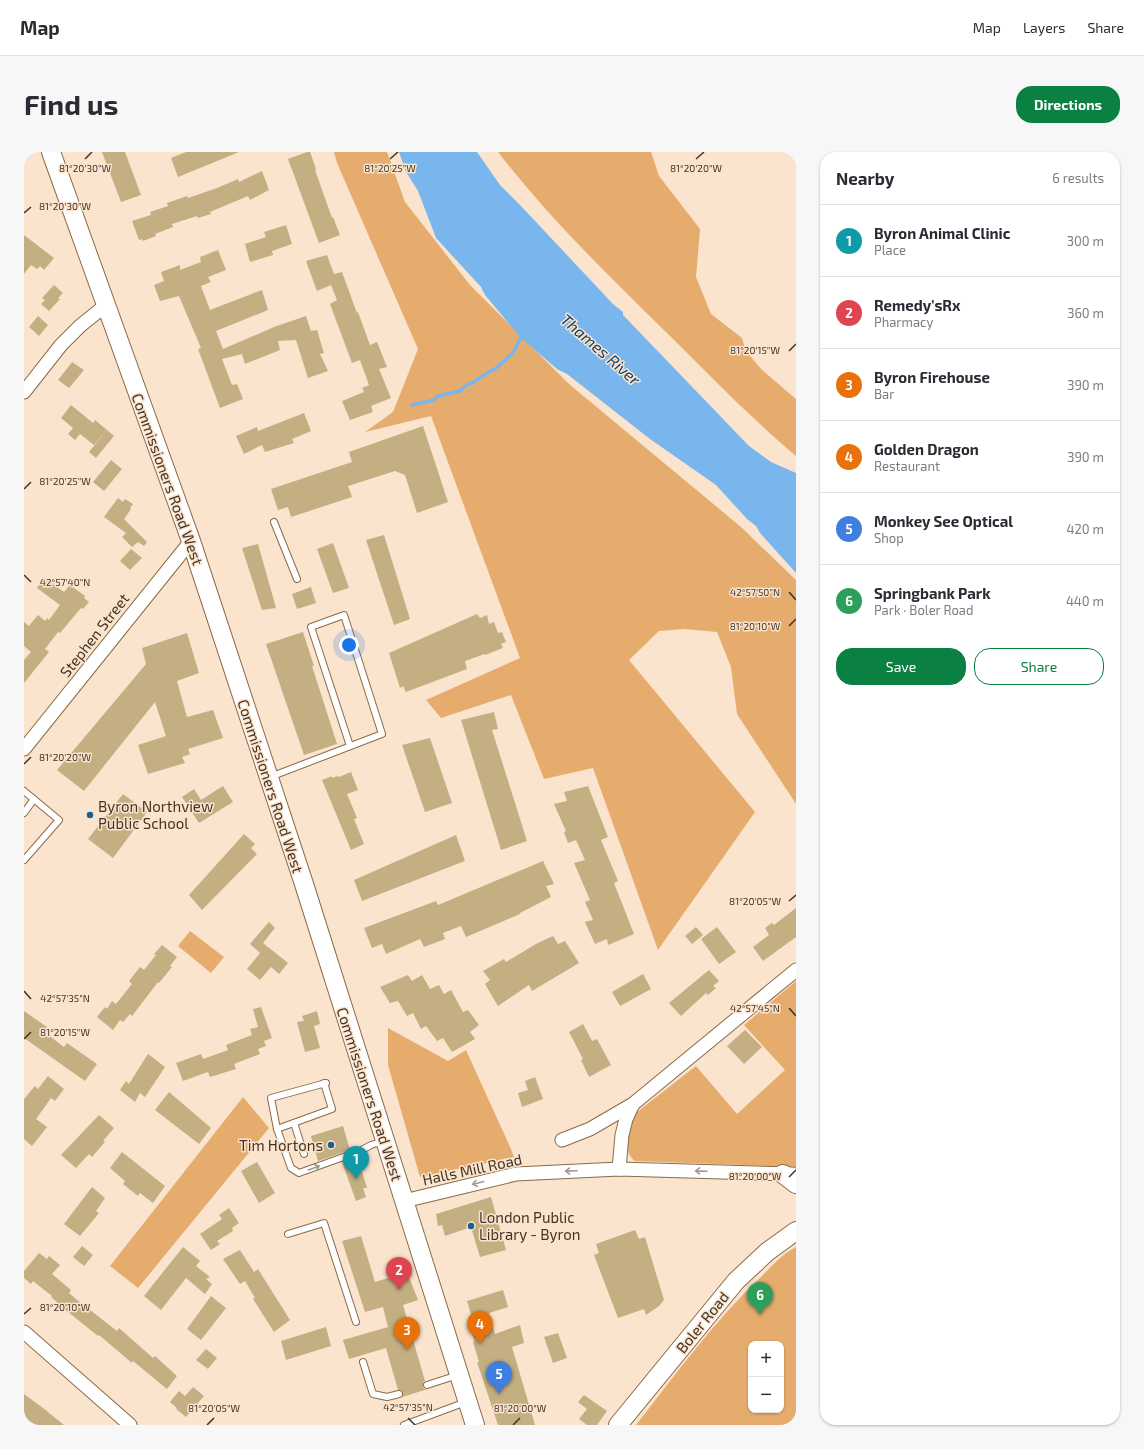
<!DOCTYPE html>
<meta charset="utf-8">
<style>
body{margin:0;font-family:"Exo 2",sans-serif;background:#f7f7f7;color:#2b2b33}
.controls{position:absolute;right:12px;bottom:12px;display:grid;overflow:hidden;border-radius:8px;box-shadow:0 1px 3px #0004}
.controls button{width:36px;height:36px;display:grid;place-items:center;padding:0;border:0;border-bottom:1px solid #e1e1e2;background:#fff;color:#2b2b33;font:20px sans-serif}
.you{position:absolute;left:325px;top:493px;width:14px;height:14px;margin:-10px;border:3px solid #fff;border-radius:50%;background:#1a73e8;box-shadow:0 0 0 6px #1a73e833}
.badge{display:grid;place-items:center;width:26px;height:26px;border-radius:50%;background:#0b8043;color:#fff;font-size:13px;font-weight:700}
.pin{position:absolute;translate:-50% -33px;filter:drop-shadow(0 1px 2px #0008)}
.pin::after{content:'';position:absolute;top:21px;width:14px;height:12px;background:inherit;clip-path:polygon(0 0,100% 0,50% 100%)}
.list{margin:0;padding:0;list-style:none}
h2{display:flex;justify-content:space-between;align-items:center;height:52px;margin:0;padding:0 16px;font-size:17px}
h2 small{font-size:13px;font-weight:400;color:#7c7c81}
.list li{display:grid;grid-template-columns:26px 1fr auto;gap:12px;align-items:center;box-sizing:border-box;height:72px;padding:0 16px;border-top:1px solid #e1e1e2}
.list b{display:block;font-size:15px;white-space:nowrap}
.list p{margin:0;font-size:13px;white-space:nowrap;color:#7c7c81}
.list em{font-size:13px;font-style:normal;color:#7c7c81}
.actions{display:flex;gap:8px;padding:12px 16px}
.actions a{flex:1;padding:9px 0;border:1px solid #0b8043;border-radius:16px;text-align:center;font-size:14px;color:#0b8043}
.actions .main{background:#0b8043;color:#fff}
.map{position:relative;flex:none;width:772px;height:1273px;overflow:hidden;border-radius:16px}
header{display:flex;align-items:center;gap:24px;box-sizing:border-box;height:56px;padding:0 20px;background:#fff;border-bottom:1px solid #e1e1e2}
header strong{font-size:19px}
nav{display:flex;gap:22px;margin-inline-start:auto;font-size:14px}
.intro{display:flex;align-items:center;justify-content:space-between;box-sizing:border-box;height:96px;padding:0 24px}
h1{margin:0;font-size:28px}
.button{padding:10px 18px;border-radius:16px;background:#0b8043;color:#fff;font-size:14px;font-weight:700}
main{display:flex;gap:24px;padding:0 24px}
aside{flex:1;background:#fff;border-radius:16px;box-shadow:0 1px 3px #0004}
.map>svg:first-child{display:block}
</style>
<header>
<strong>Map</strong>
<nav><a>Map</a><a>Layers</a><a>Share</a></nav>
</header>
<div class="intro"><h1>Find us</h1><a class="button">Directions</a></div>
<main>
<div class="map">
<svg width="772" height="1273" viewBox="0 0 772 1273">
<rect width="100%" height="100%" fill="#fbe4ce"/>
<g fill="#e6ac6d" fill-rule="evenodd">
<polygon points="310,0 363,0 381,50 446,133 545,232 717,375 772,428 772,652 713,562 707,515 693,480 660,477 635,479 605,508 731,660 634,798 569,616 520,627 487,543 417,566 402,548 496,506 407,264 341,280 369,260 394,197 313,11"/>
<path d="M474 0H627L635 24 676 77 672 125 687 162 718 186 722 199 738 218 772 247V304C727 266 686 224 644 182 585 124 525 66 474 0Z"/>
<polygon points="166,779 200,805 187,821 154,794"/>
<polygon points="772,829 772,1015 610,1009 605,1002 603,991 606,973 613,960 672,914 713,962 761,918 720,873"/>
<polygon points="364,876 424,909 442,898 487,997 490,1005 396,1025 364,913"/>
<polygon points="219,945 245,976 114,1136 86,1114"/>
<path d="M772 1095V1273H612C652 1222 690 1169 737 1125 748 1114 758 1102 772 1095ZM727 1192H757V1258H727Z"/>
</g>
<polygon fill="#79b6ee" points="375,0 453,0 476,33 496,53 589,152 599,160 599,163 725,294 747,310 772,321 772,421 736,381 732,374 723,367 692,333 626,287 543,222 533,217 496,185 461,143 457,135 412,86 394,39 382,20"/>
<g fill="none" stroke-linecap="round" stroke-linejoin="round">
<polyline stroke="#79b6ee" stroke-width="3.5" points="388,253 410,248 414,244 436,239 444,232 448,231 468,218 470,218 489,201 499,181"/>
</g>
<g fill="#c3af82">
<polygon points="78,0 101,0 117,43 97,50"/>
<polygon points="162,0 215,0 154,25 147,6"/>
<polygon points="283,0 286,0 292,17 291,18 308,66 309,65 316,83 295,91 264,7"/>
<polygon points="238,19 245,38 226,48 224,44 186,60 187,62 174,66 173,64 148,72 149,75 131,82 132,84 119,89 118,87 115,88 108,69 127,63 126,60 144,54 143,51 163,44 164,46 193,36 214,27 215,30"/>
<polygon points="262,73 268,92 248,99 249,103 226,110 221,92 242,85 240,80"/>
<polygon points="0,83 30,106 20,118 16,114 13,117 7,113 0,122"/>
<polygon points="194,98 202,118 184,125 187,130 177,134 186,158 238,138 244,158 192,179 199,197 250,175 282,164 287,179 293,178 300,201 296,202 304,219 284,226 272,188 254,189 256,198 221,212 218,202 198,207 208,233 213,232 219,247 196,256 174,197 177,196 155,144 136,149 130,133 140,129 137,120 156,113 156,118 177,110 176,105"/>
<polygon points="303,103 310,122 318,120 333,161 334,160 346,193 353,190 363,215 355,217 367,246 347,254 349,260 326,268 318,249 340,240 338,236 345,233 336,208 328,211 306,152 313,148 307,133 293,139 282,109"/>
<polygon points="30,133 39,141 34,146 36,147 25,159 17,152 21,148 18,146"/>
<polygon points="14,164 24,173 15,184 5,175"/>
<polygon points="48,210 60,218 45,236 34,228"/>
<polygon points="47,253 69,271 71,268 83,278 70,293 56,282 51,288 44,282 49,276 37,266"/>
<polygon points="280,261 287,279 268,287 270,291 241,300 238,293 220,302 212,284 233,275 234,279"/>
<polygon points="399,274 424,350 393,361 381,323 371,319 324,334 328,345 267,365 264,355 254,358 247,337 328,310 325,300"/>
<polygon points="83,278 90,284 72,306 65,300"/>
<polygon points="87,308 98,317 80,339 69,330"/>
<polygon points="94,346 99,350 101,347 109,352 106,356 107,357 100,367 123,390 120,394 114,390 108,395 98,385 102,381 80,365"/>
<polygon points="360,383 386,467 370,473 342,388"/>
<polygon points="309,391 325,436 309,441 293,397"/>
<polygon points="234,392 252,456 238,458 218,396"/>
<polygon points="107,397 118,406 106,418 96,409"/>
<polygon points="20,426 40,440 46,433 61,444 60,446 65,450 59,457 57,456 36,481 34,480 21,497 25,500 0,531 0,508 7,500 0,494 0,470 5,474 14,463 21,469 23,466 25,468 36,453 13,436"/>
<polygon points="287,435 292,451 273,457 268,442"/>
<polygon points="453,462 456,466 463,463 465,472 470,470 474,481 478,480 482,490 477,492 479,496 461,503 461,502 441,509 443,517 382,540 379,534 376,536 365,501"/>
<polygon points="279,480 290,514 288,514 313,592 280,603 242,492"/>
<polygon points="163,481 175,521 153,529 163,565 189,558 199,586 164,597 166,602 158,605 161,611 124,622 114,593 142,584 131,550 60,639 33,618 122,512 118,496"/>
<polygon points="470,560 474,577 468,578 503,689 477,698 437,568"/>
<polygon points="406,586 428,651 401,660 378,593"/>
<polygon points="327,620 334,638 323,642 333,666 330,667 340,692 327,698 298,628 308,624 308,626 314,624 315,625"/>
<polygon points="199,634 209,650 175,671 158,645 170,637 177,648"/>
<polygon points="564,634 584,685 577,688 594,729 590,731 610,782 584,793 583,787 571,792 561,770 569,768 561,750 566,748 550,711 561,708 552,688 544,691 540,680 542,679 530,652 543,649 540,640"/>
<polygon points="99,642 123,660 89,706 64,687"/>
<polygon points="220,682 231,692 227,696 233,702 178,758 165,743"/>
<polygon points="432,683 441,709 338,749 330,728"/>
<polygon points="519,709 530,732 522,734 527,745 496,761 496,762 442,785 437,774 419,781 421,787 400,795 396,787 362,802 358,792 348,796 340,776 412,749 414,753"/>
<polygon points="772,756 772,785 739,809 729,795 745,783 741,776 748,771 750,773"/>
<polygon points="245,770 251,776 239,791 264,811 255,822 247,815 236,828 223,817 236,801 226,792"/>
<polygon points="672,775 679,783 668,792 661,784"/>
<polygon points="693,775 712,800 695,812 677,787"/>
<polygon points="529,784 534,792 541,789 555,811 508,839 505,833 474,854 461,832 466,828 459,819 480,807 482,810 512,792"/>
<polygon points="138,793 153,805 146,814 148,815 135,831 134,830 108,864 106,862 99,870 96,868 89,878 73,865 81,855 83,857 88,849 92,852 108,832 105,829 116,815 120,818 132,803 130,802"/>
<polygon points="685,818 695,829 689,834 692,836 684,843 682,841 657,864 645,851"/>
<polygon points="619,822 627,837 596,854 588,840"/>
<polygon points="384,823 388,829 398,823 406,837 415,833 420,842 427,838 439,860 444,858 455,873 446,880 451,887 428,900 419,886 413,889 402,874 397,877 389,861 383,864 374,849 366,851 356,835"/>
<polygon points="237,855 248,886 240,889 242,894 234,897 236,902 210,912 212,917 186,925 184,920 159,929 152,911 177,902 179,907 204,898 202,893 228,883 226,877 234,875 229,857"/>
<polygon points="0,859 23,875 19,879 40,895 43,891 73,912 61,929 0,886"/>
<polygon points="293,859 296,872 290,874 296,896 281,900 273,870 280,869 278,864"/>
<polygon points="559,872 568,889 573,887 587,913 565,925 557,908 559,907 545,880"/>
<polygon points="721,878 738,895 720,912 703,894"/>
<polygon points="124,902 141,915 121,945 116,941 111,950 96,938 102,929 105,932"/>
<polygon points="24,924 40,937 31,949 27,946 12,967 23,975 8,994 0,987 0,947 11,934 14,937"/>
<polygon points="511,925 519,947 498,955 494,941 504,938 501,929"/>
<polygon points="145,940 187,976 175,992 131,958"/>
<polygon points="75,963 90,976 79,989 81,990 68,1005 65,1002 52,1016 37,1003"/>
<polygon points="319,974 326,998 294,1009 287,984"/>
<polygon points="98,1000 141,1034 129,1051 116,1041 114,1044 99,1032 101,1029 86,1016"/>
<polygon points="329,1006 331,1015 336,1013 343,1036 339,1036 342,1045 332,1049 318,1010"/>
<polygon points="233,1010 251,1041 235,1051 217,1019"/>
<polygon points="68,1035 81,1046 72,1059 75,1061 56,1084 40,1072"/>
<polygon points="467,1045 482,1098 456,1105 447,1075 421,1084 418,1073 414,1074 412,1062"/>
<polygon points="205,1056 215,1071 208,1076 209,1079 193,1089 196,1092 187,1098 176,1082 198,1067 195,1063"/>
<polygon points="611,1078 615,1087 621,1085 640,1148 635,1154 622,1163 620,1157 594,1166 570,1103 575,1101 572,1092"/>
<polygon points="337,1084 351,1130 383,1120 394,1148 379,1153 401,1229 399,1230 399,1234 400,1237 404,1237 378,1245 379,1241 377,1238 374,1238 362,1196 325,1207 319,1188 364,1175 359,1155 341,1160 318,1089"/>
<polygon points="58,1094 69,1103 60,1114 49,1105"/>
<polygon points="159,1095 176,1109 172,1114 186,1125 182,1127 188,1132 181,1142 162,1126 137,1158 120,1144"/>
<polygon points="216,1098 230,1120 234,1117 266,1168 250,1180 229,1147 231,1146 221,1129 216,1132 199,1107"/>
<polygon points="15,1101 23,1107 25,1104 36,1113 28,1122 47,1138 45,1141 52,1147 93,1179 95,1176 129,1206 131,1204 153,1224 143,1237 109,1209 108,1211 75,1183 74,1184 44,1160 27,1145 28,1144 9,1129 7,1132 0,1126 0,1119"/>
<polygon points="479,1138 484,1155 465,1161 471,1182 496,1173 500,1191 488,1195 511,1273 474,1273 453,1210 455,1210 449,1190 450,1189 445,1170 449,1169 443,1149"/>
<polygon points="187,1144 202,1156 177,1188 163,1177"/>
<polygon points="302,1175 307,1194 262,1208 257,1189"/>
<polygon points="534,1181 543,1206 529,1211 520,1185"/>
<polygon points="182,1197 193,1206 184,1217 172,1208"/>
<polygon points="169,1235 180,1244 162,1265 152,1257 153,1256 146,1250 155,1239 161,1244"/>
<polygon points="0,1242 19,1256 40,1273 0,1273"/>
<polygon points="560,1243 583,1259 573,1273 563,1273 555,1267 563,1257 554,1250"/>
</g>
<g fill="none" stroke-linecap="round" stroke-linejoin="round">
<g stroke="#8b6a47" stroke-width="8">
<g id="lane">
<polyline points="250,370 273,427"/>
<polyline points="246,625 358,582 320,463 287,475 326,594"/>
<polyline points="0,639 35,668 0,708"/>
<polyline points="0,661 10,647"/>
<polyline points="302,931 247,946 253,977 267,1016 275,1021 336,999 347,993 360,989"/>
<polyline points="270,971 280,1002"/>
<polyline points="253,977 308,957 300,931"/>
<polyline points="264,1082 300,1071 332,1170"/>
<polyline points="339,1210 349,1242 363,1245 375,1242"/>
<polyline points="403,1233 434,1223"/>
<polyline points="380,1273 442,1250"/>
</g>
</g>
<g stroke="#8b6a47" stroke-width="15">
<g id="street">
<polyline points="0,240 37,193 56,174 82,153"/>
<polyline points="0,597 167,389"/>
<polyline points="538,988 566,977 609,952 772,818"/>
<polyline points="595,1017 598,983 602,967 609,952"/>
<polyline points="380,1049 492,1022 595,1017 768,1022"/>
<polyline points="0,1180 106,1273"/>
</g>
</g>
<g stroke="#8b6a47" stroke-width="20">
<g id="secondary">
<polyline points="27,0 167,389 280,732 451,1273"/>
<polyline points="759,1022 772,1032"/>
<polyline points="594,1273 712,1129 743,1100 772,1079"/>
</g>
</g>
<use href="#lane" stroke="#fff" stroke-width="6"/>
<use href="#street" stroke="#fff" stroke-width="13"/>
<use href="#secondary" stroke="#fff" stroke-width="18"/>
</g>
<defs><path id="oneway-shaft" d="M-6 0H5M1.5-3L5.5 0L1.5 3" fill="none" stroke-width="1.6" stroke-linecap="round" stroke-linejoin="round"/></defs>
<g stroke="#a09a92">
<use href="#oneway-shaft" transform="translate(290 1016) rotate(-20)"/>
<use href="#oneway-shaft" transform="translate(547 1019) rotate(178)"/>
<use href="#oneway-shaft" transform="translate(677 1019) rotate(-178)"/>
<use href="#oneway-shaft" transform="translate(454 1031) rotate(166)"/>
</g>
<path fill="none" stroke="#423425" stroke-width="1.5" d="M61 7 68 0M366 7 374 0M672 7 680 0M0 61 7 55M765 199 772 192M0 337 7 330M0 423 7 430M765 440 772 448M765 474 772 467M0 612 7 605M765 749 772 743M0 839 7 847M765 856 772 864M0 887 7 880M765 1025 772 1018M0 1162 7 1156M384 1266 391 1273M183 1273 190 1266M489 1273 496 1266"/>
<g fill="#1a5e93" stroke="#fbe4ce" stroke-width="1.5">
<circle cx="66" cy="663" r="4"/>
<circle cx="307" cy="993" r="4"/>
<circle cx="447" cy="1074" r="4"/>
</g>
<g text-anchor="middle" dominant-baseline="central" stroke-width="3" stroke-linejoin="round" paint-order="stroke">
<g font-size="15" fill="#423425" stroke="#fbe4ce">
<text transform="translate(144 327) rotate(70)">Commissioners Road West</text>
<text transform="translate(70 483) rotate(-52)">Stephen Street</text>
<text transform="translate(247 634) rotate(72)">Commissioners Road West</text>
<text transform="translate(346 942) rotate(72)">Commissioners Road West</text>
<text transform="translate(448 1017) rotate(-12)">Halls Mill Road</text>
<text transform="translate(678 1170) rotate(-51)">Boler Road</text>
</g>
<g font-size="15" fill="#423425" stroke="#fbe4ce" text-anchor="start">
<text x="74" y="654">Byron Northview<tspan x="74" dy="17">Public School</tspan></text>
<text x="299" y="993" text-anchor="end">Tim Hortons</text>
<text x="455" y="1065">London Public<tspan x="455" dy="17">Library - Byron</tspan></text>
</g>
<g font-size="16" font-style="italic" fill="#124065" stroke="#fbe4ce">
<text transform="translate(577 197) rotate(41)">Thames River</text>
</g>
</g>
<g font-size="10" text-anchor="middle" fill="#423425" stroke="#fbe4ce" stroke-width="3" stroke-linejoin="round" paint-order="stroke">
<text x="61" y="20">81°20'30"W</text>
<text x="366" y="20">81°20'25"W</text>
<text x="672" y="20">81°20'20"W</text>
<text x="41" y="58">81°20'30"W</text>
<text x="731" y="202">81°20'15"W</text>
<text x="41" y="333">81°20'25"W</text>
<text x="41" y="434">42°57'40"N</text>
<text x="731" y="444">42°57'50"N</text>
<text x="731" y="478">81°20'10"W</text>
<text x="41" y="609">81°20'20"W</text>
<text x="731" y="753">81°20'05"W</text>
<text x="41" y="850">42°57'35"N</text>
<text x="731" y="860">42°57'45"N</text>
<text x="41" y="884">81°20'15"W</text>
<text x="731" y="1028">81°20'00"W</text>
<text x="41" y="1159">81°20'10"W</text>
<text x="384" y="1259">42°57'35"N</text>
<text x="190" y="1260">81°20'05"W</text>
<text x="496" y="1260">81°20'00"W</text>
</g>
</svg>
<div class="controls">
<button>+</button>
<button>−</button>
</div>
<div class="you"></div>
<div class="pin badge" style="left:332px;top:1027px;background:#0f9aa8">1</div>
<div class="pin badge" style="left:375px;top:1138px;background:#e0444e">2</div>
<div class="pin badge" style="left:383px;top:1198px;background:#e8710a">3</div>
<div class="pin badge" style="left:456px;top:1192px;background:#e8710a">4</div>
<div class="pin badge" style="left:475px;top:1242px;background:#3f7fe0">5</div>
<div class="pin badge" style="left:736px;top:1163px;background:#2e9e5b">6</div>
</div>
<aside>
<h2>Nearby<small>6 results</small></h2>
<ul class="list">
<li><span class="badge" style="background:#0f9aa8">1</span><div><b>Byron Animal Clinic</b><p>Place</p></div><em>300 m</em></li>
<li><span class="badge" style="background:#e0444e">2</span><div><b>Remedy'sRx</b><p>Pharmacy</p></div><em>360 m</em></li>
<li><span class="badge" style="background:#e8710a">3</span><div><b>Byron Firehouse</b><p>Bar</p></div><em>390 m</em></li>
<li><span class="badge" style="background:#e8710a">4</span><div><b>Golden Dragon</b><p>Restaurant</p></div><em>390 m</em></li>
<li><span class="badge" style="background:#3f7fe0">5</span><div><b>Monkey See Optical</b><p>Shop</p></div><em>420 m</em></li>
<li><span class="badge" style="background:#2e9e5b">6</span><div><b>Springbank Park</b><p>Park · Boler Road</p></div><em>440 m</em></li>
</ul>
<div class="actions"><a class="main">Save</a><a>Share</a></div>
</aside>
</main>
